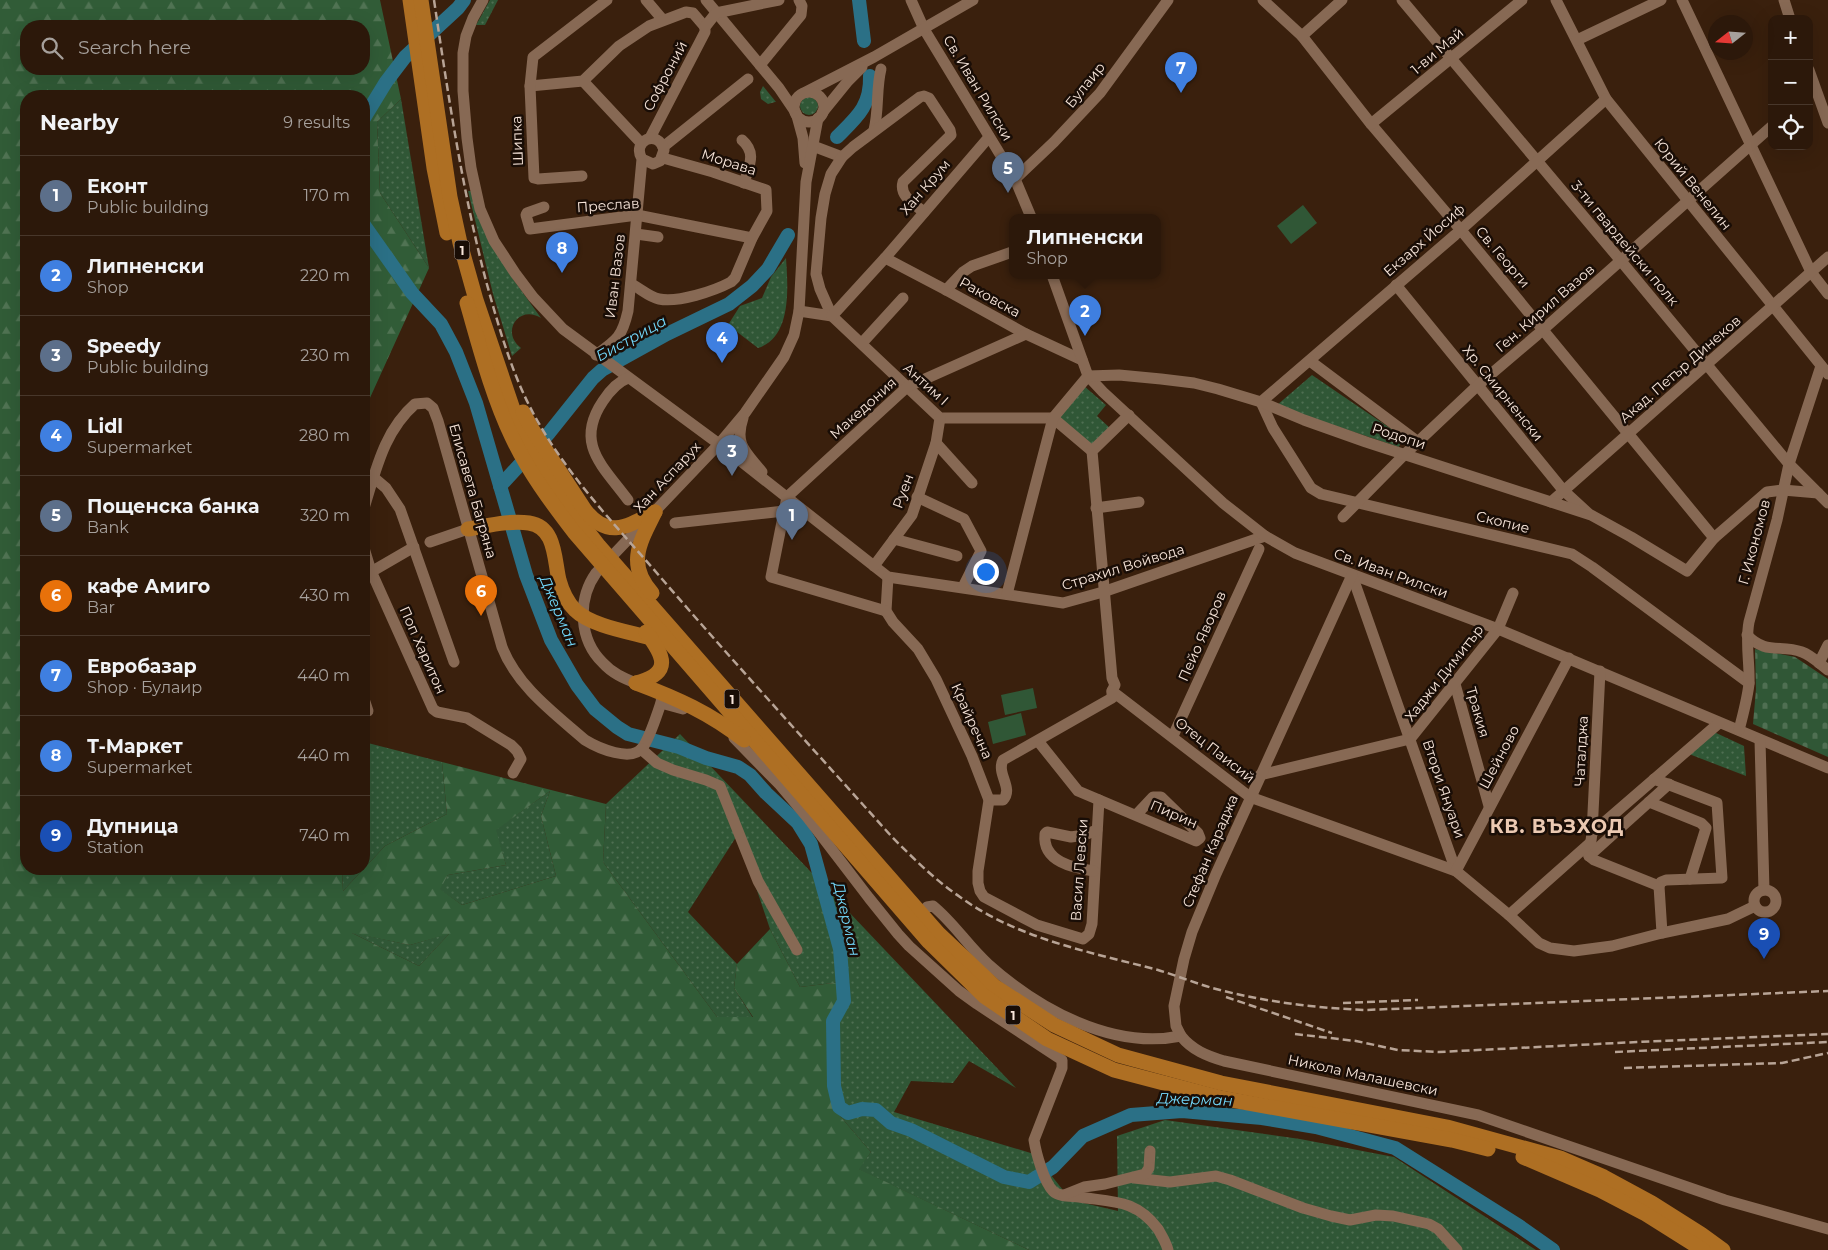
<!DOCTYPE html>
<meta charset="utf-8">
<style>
body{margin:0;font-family:Montserrat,sans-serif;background:#382518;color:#f1f3f6}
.controls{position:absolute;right:15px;top:15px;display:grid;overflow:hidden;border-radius:10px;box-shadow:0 5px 20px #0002}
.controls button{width:45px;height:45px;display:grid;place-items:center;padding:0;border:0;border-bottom:1px solid #48372b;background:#2c180a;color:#f1f3f6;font:25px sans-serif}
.compass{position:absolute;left:1708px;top:15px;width:45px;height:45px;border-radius:50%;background:#2c180a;box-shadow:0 5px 20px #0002;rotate:253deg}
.you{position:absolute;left:985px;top:571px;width:18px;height:18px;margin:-12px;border:4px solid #fff;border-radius:50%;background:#1a73e8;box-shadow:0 0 0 8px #1a73e833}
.badge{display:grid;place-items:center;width:32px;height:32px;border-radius:50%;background:#f2a080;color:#fff;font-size:16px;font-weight:700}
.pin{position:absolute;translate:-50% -41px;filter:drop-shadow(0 1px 2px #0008)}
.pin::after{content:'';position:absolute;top:26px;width:18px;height:15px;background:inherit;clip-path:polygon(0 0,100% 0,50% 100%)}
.popup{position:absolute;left:1009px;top:214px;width:152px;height:65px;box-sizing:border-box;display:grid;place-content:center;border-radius:10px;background:#2c180a;filter:drop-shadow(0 1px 4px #0005);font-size:16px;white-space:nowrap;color:#a6a09c}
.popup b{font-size:19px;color:#f1f3f6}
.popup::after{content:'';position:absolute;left:50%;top:100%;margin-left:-10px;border:10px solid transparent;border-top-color:#2c180a}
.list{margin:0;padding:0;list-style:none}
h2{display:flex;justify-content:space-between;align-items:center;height:65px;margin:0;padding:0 20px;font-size:21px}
h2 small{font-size:16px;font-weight:400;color:#a6a09c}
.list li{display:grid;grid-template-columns:32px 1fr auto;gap:15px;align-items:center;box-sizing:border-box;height:80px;padding:0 20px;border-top:1px solid #48372b}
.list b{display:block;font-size:19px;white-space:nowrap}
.list p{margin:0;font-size:16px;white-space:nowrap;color:#a6a09c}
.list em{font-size:16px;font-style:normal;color:#a6a09c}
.icon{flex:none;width:28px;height:28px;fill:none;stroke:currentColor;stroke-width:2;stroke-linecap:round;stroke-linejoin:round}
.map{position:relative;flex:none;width:1828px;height:1250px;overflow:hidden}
.search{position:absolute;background:#2c180a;box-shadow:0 5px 20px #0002;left:20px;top:20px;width:350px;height:55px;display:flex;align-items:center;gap:12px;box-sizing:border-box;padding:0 18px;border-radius:20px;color:#a6a09c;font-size:19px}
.panel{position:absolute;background:#2c180a;box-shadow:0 5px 20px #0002;left:20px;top:90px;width:350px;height:785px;border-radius:20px}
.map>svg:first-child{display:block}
</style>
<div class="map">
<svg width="1828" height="1250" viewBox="0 0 1828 1250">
<defs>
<pattern id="green-dots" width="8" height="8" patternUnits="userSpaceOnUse" patternTransform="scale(1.25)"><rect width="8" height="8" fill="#305736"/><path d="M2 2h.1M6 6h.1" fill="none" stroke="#4f6f52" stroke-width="1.8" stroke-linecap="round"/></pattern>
<pattern id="forest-firs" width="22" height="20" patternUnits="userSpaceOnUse" patternTransform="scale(1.25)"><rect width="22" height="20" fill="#315c37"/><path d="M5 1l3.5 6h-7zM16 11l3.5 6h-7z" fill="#507353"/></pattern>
<pattern id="cemetery-stones" width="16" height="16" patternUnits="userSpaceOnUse" patternTransform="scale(1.25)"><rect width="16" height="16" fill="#305736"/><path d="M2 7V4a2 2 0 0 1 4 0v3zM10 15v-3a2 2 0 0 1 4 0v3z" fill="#4f6f52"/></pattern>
</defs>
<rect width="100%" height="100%" fill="#3a200d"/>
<g fill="url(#green-dots)">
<polygon points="490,0 498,0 485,25 476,25"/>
<polygon points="763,86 776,102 775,102 768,104 761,99 760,92"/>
<circle cx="809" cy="106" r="9"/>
<polygon points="401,99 429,268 380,193 377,122"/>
<path d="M468 191H471L513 279 541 318C519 304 500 332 521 348L512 356 493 294Z"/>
<path d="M786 258C788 287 792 337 758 348L728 325 740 306 762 298 771 277Z"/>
<polygon points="1312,375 1403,437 1399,447 1276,406"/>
<polygon points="1084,386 1106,405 1097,416 1111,429 1092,450 1057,418"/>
<polygon points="1714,732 1744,746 1746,776 1689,754"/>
<polygon points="680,734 1016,1088 969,1061 953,1083 911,1081 894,1112 1034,1154 1071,1200 1118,1211 1117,1136 1165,1120 1300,1139 1394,1157 1536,1250 1029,1250 858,1169 871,1152 833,1108 828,1051 850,981 800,987 770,929 738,834 688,912 737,964 734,988 753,1018 717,1017 603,862 606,804"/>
<polygon points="364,742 442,762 447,814 385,846 343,891 342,869 364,869"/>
<polygon points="550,791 541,816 556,876 462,905 439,889 448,875 506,865 495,830"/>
<polygon points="350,932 410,945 450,933 419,966"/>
</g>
<path fill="url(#forest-firs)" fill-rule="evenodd" d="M0 0H380L401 99 377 122 380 193 429 268 364 411V96H26V869H342L343 891 385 846 447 814 442 762 606 804 603 862 717 1017H753L734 988 737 964 770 929 800 987 850 981 828 1051 833 1108 871 1152 859 1169 1029 1250H0ZM26 26H364V69H26ZM550 791 541 816 556 876 462 905 440 889 448 875 506 865 496 830ZM352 933 410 945 449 934 419 966Z"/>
<polygon fill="url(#cemetery-stones)" points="1755,649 1795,657 1828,679 1828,757 1753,724 1756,689"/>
<g fill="#305736">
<polygon points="1303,205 1317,223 1291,244 1277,226"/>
<polygon points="1033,688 1037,708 1005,715 1001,695"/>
<polygon points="1021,713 1026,735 993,744 988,722"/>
</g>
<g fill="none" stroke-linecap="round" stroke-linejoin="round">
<g stroke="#2b7086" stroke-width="14">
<polyline points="859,0 864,41"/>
<polyline points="364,118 386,82 405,57 458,8 464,0"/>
<path d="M837 137C857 117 871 106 870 76"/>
<polyline points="364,225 412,293 441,324 456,352 476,403 526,575 551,640 577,685 595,709 617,727 628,734 679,747 706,758 738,767 750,775 766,793 798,823 811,844 840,949 844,1001 833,1021 834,1086 839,1107 848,1113 862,1109 876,1110 891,1123 911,1130 1004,1177 1029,1182 1053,1167 1083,1136 1131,1115 1182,1111 1262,1118 1316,1127 1395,1148 1519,1226 1553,1250"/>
<polyline points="500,486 549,433 593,378 602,370 667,334 729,304 752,286 768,269 788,235"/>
</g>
<g stroke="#876954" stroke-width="11">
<polyline points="483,0 473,18 466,36 463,53 463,91 467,138 471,168 480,209 494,241 515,273 533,297 563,329 719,444 888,577 1063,603 1103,592 1265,536"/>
<polyline points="646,0 663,20"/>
<polyline points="706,0 779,88 796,113"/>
<polyline points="911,0 924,29 1015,179 1031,217"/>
<polyline points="1263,0 1302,36 1371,124 1465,235 1714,538"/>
<polyline points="1402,0 1621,261 1789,464 1828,503"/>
<polyline points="1556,0 1606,99 1828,374"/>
<polyline points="1682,0 1811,272 1828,294"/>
<polyline points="1784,0 1790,19"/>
<polyline points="1302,36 1342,0"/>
<polyline points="1577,40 1661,0"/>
<polyline points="760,65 801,15 802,6 799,0"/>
<polyline points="1809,70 1828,123"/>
<polyline points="583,81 641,143"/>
<polyline points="530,86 583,81 619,46 649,26 686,12 693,13 705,27"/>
<polyline points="806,92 874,57 973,0"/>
<circle cx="809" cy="107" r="15"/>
<polyline points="1606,99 1455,235 1261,402 1273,428 1311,488 1321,494 1572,554 1592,567 1749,683"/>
<polyline points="822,113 848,81 862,67"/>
<polyline points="797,116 803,138 805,163"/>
<polyline points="1371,124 1522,0"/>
<path d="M874 130C879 110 876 89 881 69"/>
<polyline points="650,138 705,32 705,27 716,13 779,0"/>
<path d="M742 140C757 153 749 166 744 183"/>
<polyline points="813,146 842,157"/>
<polyline points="663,147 748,79"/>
<polyline points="582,176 538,179 534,178 530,86 533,57 607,0"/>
<polyline points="1015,179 1054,142 1100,93 1168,0"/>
<polyline points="544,207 527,213 526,215 530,229 637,215 752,238"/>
<path d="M924 212C914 204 899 196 903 182L951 135 950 130 929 98 924 96 920 97 853 147 842 157 831 174 825 194 821 218 816 274 820 289 832 316 940 418H1053"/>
<polyline points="636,234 658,237"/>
<polyline points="885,258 946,290 1026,334 1082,360"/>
<polyline points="1052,275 1088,376 1103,392 1223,503 1265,536 1295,553 1498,629 1828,768"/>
<path d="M631 284C640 288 649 297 659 299 678 303 714 291 731 282L735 278 752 238 767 211 766 190 713 172 663 158"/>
<polyline points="1396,285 1563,490 1588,513"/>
<polyline points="946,290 963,272 972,266 1012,252"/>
<polyline points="799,311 832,316"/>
<polyline points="832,316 885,258 989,137"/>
<polyline points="862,343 903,298"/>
<path d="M596 355C617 340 622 337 628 311L642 159C631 141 658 128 664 150L660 161 653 164 642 159"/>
<polyline points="1310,361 1418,442"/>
<path d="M628 378C617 382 609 392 603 401 574 444 603 466 628 500"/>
<path d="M743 418C734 445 746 452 762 472"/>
<polyline points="1053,418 1092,451"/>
<polyline points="936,443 972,483"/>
<polyline points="373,477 386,488 400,509 454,662"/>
<polyline points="917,497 964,519 981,551 963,587"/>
<polyline points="1551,502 1828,257"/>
<path d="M364 508C376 470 384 431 415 404L427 403 433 408 438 421 502 647C517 686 554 713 585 740 598 748 632 763 643 747 650 737 657 714 661 703L662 695"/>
<polyline points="1096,508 1139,502"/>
<polyline points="1343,517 1405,454 1477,386 1537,335 1772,126"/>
<polyline points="675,523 784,511"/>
<polyline points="894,539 957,556"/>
<polyline points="430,542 468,529"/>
<polyline points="364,548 371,571 433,709 437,712 467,718 511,745 517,751 521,759 513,773"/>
<polyline points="874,566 912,515 936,443 940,418"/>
<polyline points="1352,575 1456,871"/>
<polyline points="364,576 414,547"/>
<polyline points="888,577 886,611 893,622 918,649 936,679 972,756 989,800 978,871 978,883 980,891 984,897 1037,925 1083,939 1089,934 1092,924 1099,800"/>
<polyline points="1007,594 1053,418 1088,376 1119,375 1161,379 1194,383 1218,389 1261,402 1304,420 1366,442 1591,515 1631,537 1687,571 1714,538 1767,492 1783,490 1818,493"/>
<polyline points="886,611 771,577 787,497 907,387 1026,334"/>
<path d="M1747 635C1766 655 1780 644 1802 652 1811 655 1820 664 1828 670"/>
<polyline points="1819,663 1828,645"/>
<path d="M636 683C623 678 612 673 603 663 579 640 577 600 596 573L719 444 745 413 784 357 794 335 799 311 806 182 818 118"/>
<polyline points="1455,684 1489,806"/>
<polyline points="1112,691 1115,685 1112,678 1092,451 1129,415"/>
<polyline points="364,699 368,711"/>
<polyline points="661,703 683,709"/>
<path d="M1739 730C1743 715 1747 700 1749 684 1750 663 1745 643 1749 622L1777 520 1789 464 1821 366"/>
<polyline points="1173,736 1259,549"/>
<path d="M734 738 780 785 807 817 869 898 898 934 909 946 959 991 977 1004 1062 1060V1068L1034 1140C1036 1153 1044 1182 1053 1191 1059 1197 1071 1196 1079 1197 1112 1202 1136 1199 1158 1229 1162 1236 1166 1242 1168 1250"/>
<polyline points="1760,740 1764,890"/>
<polyline points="1038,741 1078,791 1196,841 1200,838 1198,833 1161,797 1153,797 1137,814"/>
<polyline points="641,749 657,763 673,770 706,780 720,786 758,881 797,950"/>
<polyline points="1260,775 1410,739 1498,629 1513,593"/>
<polyline points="1654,779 1717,803 1722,878 1666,880 1661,882 1659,886 1662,933"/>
<path d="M989 800H1003C1014 788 996 774 1003 760L1112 698V691L1250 797 1456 871 1509 915 1539 943 1550 948 1574 951 1612 946 1662 933 1728 919 1755 906"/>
<polyline points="1649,802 1701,823 1706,828 1690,879"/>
<polyline points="1592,833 1600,671"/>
<polyline points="1589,856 1592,833 1719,723"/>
<polyline points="1589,856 1669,784"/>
<polyline points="1589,856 1594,860 1659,886"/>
<path d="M1094 871C1074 868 1042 862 1045 834L1047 832 1071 837 1084 835 1097 830"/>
<polyline points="1456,871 1569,658"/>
<circle cx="1765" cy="901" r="11"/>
<path d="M927 907 933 906C954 923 968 946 988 964 1038 1009 1112 1050 1181 1036 1192 1050 1207 1056 1224 1061L1478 1115 1725 1200 1828 1229"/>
<polyline points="1509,915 1590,843"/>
<polyline points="1181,1036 1176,1026 1174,1006 1184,959 1192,932 1216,874 1352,575"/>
<polyline points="1134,1178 1170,1182 1216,1176 1230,1180 1303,1208 1331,1216 1350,1220 1376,1215 1393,1216 1429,1224 1438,1229 1457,1250"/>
<polyline points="1064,1195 1084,1187 1105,1184 1145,1174 1149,1168 1150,1151"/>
</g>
<g stroke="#ae6f23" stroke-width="15">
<polyline points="410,0 434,168 447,233"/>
<polyline points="421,0 450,197 460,243 476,300 520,430 561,497 599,546 938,933 994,986 1054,1025 1118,1055 1221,1083 1447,1127 1560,1158 1604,1177 1652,1203 1701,1234 1723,1250"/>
<path d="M467 303C480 348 492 395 512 437 528 471 551 502 574 532L929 942 984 996 1047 1039 1114 1070 1221 1098 1452 1140 1488 1149"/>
<path d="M523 412 532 429 585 510C608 540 628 526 655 512"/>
<path d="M468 529C487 526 510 520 529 523 556 527 554 559 559 580 562 591 567 602 575 610 591 626 629 632 651 638"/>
<path d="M652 593C626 564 640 542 655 512"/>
<path d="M636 683C673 673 664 656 646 632"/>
<path d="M636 683C676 698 710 713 744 740"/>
<polyline points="1523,1157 1600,1190 1644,1213 1703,1250"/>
</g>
<g stroke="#b8a496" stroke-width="2.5" stroke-dasharray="8 4" stroke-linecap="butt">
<path d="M434 0C448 94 462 189 486 281 498 324 510 368 530 407 563 472 615 524 662 579 737 666 815 751 892 837 913 858 935 880 960 897 1018 939 1090 952 1158 970 1178 976 1197 984 1216 989 1266 1002 1315 1008 1366 1010L1828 991"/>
<polyline points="1226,997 1332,1033"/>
<polyline points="1343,1003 1418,1000"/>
<polyline points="1295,1034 1356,1041 1398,1050 1439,1052 1637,1042 1828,1034"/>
<polyline points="1615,1052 1828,1042"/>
<polyline points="1624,1068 1782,1063 1828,1053"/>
</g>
</g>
<g text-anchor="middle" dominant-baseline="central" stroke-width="5" stroke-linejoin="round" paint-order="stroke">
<g fill="#190d06" stroke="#b4a49a" stroke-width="1">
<rect x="454.5" y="240.5" width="15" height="19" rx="4"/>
<rect x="724.5" y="689.5" width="15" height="19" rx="4"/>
<rect x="1005.5" y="1005.5" width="15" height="19" rx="4"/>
</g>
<g font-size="12" font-weight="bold" fill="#f7e5da">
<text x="462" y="250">1</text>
<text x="732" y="699">1</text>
<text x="1013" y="1015">1</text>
</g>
<g font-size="14" fill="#f7e5da" stroke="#190d06">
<text transform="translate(1437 51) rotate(-40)">1-ви Май</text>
<text transform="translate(665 76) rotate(-62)">Софроний</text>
<text transform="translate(1085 85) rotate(-51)">Булаир</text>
<text transform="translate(978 88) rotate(59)">Св. Иван Рилски</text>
<text transform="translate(517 141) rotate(-92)">Шипка</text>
<text transform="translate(729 162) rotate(18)">Морава</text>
<text transform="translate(1693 184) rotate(51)">Юрий Венелин</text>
<text transform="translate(925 187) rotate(-49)">Хан Крум</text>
<text transform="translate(608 205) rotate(-4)">Преслав</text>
<text transform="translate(1424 240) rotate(-41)">Екзарх Йосиф</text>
<text transform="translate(1625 243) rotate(50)">3-ти гвардейски полк</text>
<text transform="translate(1503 257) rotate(50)">Св. Георги</text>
<text transform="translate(615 276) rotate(-83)">Иван Вазов</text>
<text transform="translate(990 297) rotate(29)">Раковска</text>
<text transform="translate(1545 308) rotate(-41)">Ген. Кирил Вазов</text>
<text transform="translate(1680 369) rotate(-41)">Акад. Петър Динеков</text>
<text transform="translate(926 384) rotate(42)">Антим I</text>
<text transform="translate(1503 393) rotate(51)">Хр. Смирненски</text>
<text transform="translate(863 408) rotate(-42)">Македония</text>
<text transform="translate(1399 436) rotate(18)">Родопи</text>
<text transform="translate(667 477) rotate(-47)">Хан Аспарух</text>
<text transform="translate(473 491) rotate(74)">Елисавета Багряна</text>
<text transform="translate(903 491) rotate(-70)">Руен</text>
<text transform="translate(1503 522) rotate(14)">Скопие</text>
<text transform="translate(1754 542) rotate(-75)">Г. Икономов</text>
<text transform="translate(1123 567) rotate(-17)">Страхил Войвода</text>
<text transform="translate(1391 573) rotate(20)">Св. Иван Рилски</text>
<text transform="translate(1202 636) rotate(-66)">Пейо Яворов</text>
<text transform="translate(423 650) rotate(66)">Поп Харитон</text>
<text transform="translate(1444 673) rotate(-52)">Хаджи Димитър</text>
<text transform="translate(1478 712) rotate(74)">Тракия</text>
<text transform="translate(972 721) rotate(66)">Крайречна</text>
<text transform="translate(1215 750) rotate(38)">Отец Паисий</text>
<text transform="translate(1581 751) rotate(-87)">Чаталджа</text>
<text transform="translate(1499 757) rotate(-62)">Шейново</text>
<text transform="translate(1444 789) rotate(71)">Втори Януари</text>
<text transform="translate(1174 814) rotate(23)">Пирин</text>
<text transform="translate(1210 851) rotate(-67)">Стефан Караджа</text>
<text transform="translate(1079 870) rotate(-86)">Васил Левски</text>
<text transform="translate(1363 1075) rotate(12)">Никола Малашевски</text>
</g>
<g font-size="15" font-style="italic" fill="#72d8fb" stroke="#190d06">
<text transform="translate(631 338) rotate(-29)">Бистрица</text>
<text transform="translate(559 611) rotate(67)">Джерман</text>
<text transform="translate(847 919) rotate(77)">Джерман</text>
<text transform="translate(1195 1099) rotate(2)">Джерман</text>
</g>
<g font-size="19" font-weight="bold" letter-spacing="1" fill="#ebc9b2" stroke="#190d06">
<text x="1557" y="826">КВ. ВЪЗХОД</text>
</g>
</g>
</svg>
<div class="controls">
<button>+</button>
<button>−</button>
<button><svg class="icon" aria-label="locate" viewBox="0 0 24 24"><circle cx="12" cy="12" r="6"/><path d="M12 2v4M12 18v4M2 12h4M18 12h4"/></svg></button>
</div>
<svg class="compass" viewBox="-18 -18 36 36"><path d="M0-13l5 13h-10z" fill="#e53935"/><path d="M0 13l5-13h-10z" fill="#a6a09c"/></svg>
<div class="you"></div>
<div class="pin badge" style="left:792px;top:540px;background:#5c6f8a">1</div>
<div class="pin badge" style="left:1085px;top:336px;background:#3f7fe0">2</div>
<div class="popup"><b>Липненски</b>Shop</div>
<div class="pin badge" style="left:732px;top:476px;background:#5c6f8a">3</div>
<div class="pin badge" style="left:722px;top:363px;background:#3f7fe0">4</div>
<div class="pin badge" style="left:1008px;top:193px;background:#5c6f8a">5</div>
<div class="pin badge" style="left:481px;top:616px;background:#e8710a">6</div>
<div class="pin badge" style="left:1181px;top:93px;background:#3f7fe0">7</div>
<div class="pin badge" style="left:562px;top:273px;background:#3f7fe0">8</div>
<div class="pin badge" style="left:1764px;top:959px;background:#1a4fb4">9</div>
<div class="search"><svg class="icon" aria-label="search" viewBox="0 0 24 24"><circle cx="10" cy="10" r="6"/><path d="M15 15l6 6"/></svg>Search here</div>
<section class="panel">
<h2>Nearby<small>9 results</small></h2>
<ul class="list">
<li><span class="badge" style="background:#5c6f8a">1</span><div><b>Еконт</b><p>Public building</p></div><em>170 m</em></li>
<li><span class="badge" style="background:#3f7fe0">2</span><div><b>Липненски</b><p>Shop</p></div><em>220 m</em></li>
<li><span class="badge" style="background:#5c6f8a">3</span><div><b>Speedy</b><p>Public building</p></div><em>230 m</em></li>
<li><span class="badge" style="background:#3f7fe0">4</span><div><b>Lidl</b><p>Supermarket</p></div><em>280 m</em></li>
<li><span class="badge" style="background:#5c6f8a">5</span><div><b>Пощенска банка</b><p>Bank</p></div><em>320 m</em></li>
<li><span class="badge" style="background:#e8710a">6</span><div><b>кафе Амиго</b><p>Bar</p></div><em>430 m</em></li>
<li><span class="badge" style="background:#3f7fe0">7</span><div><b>Евробазар</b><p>Shop · Булаир</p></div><em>440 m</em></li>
<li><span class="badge" style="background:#3f7fe0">8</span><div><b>Т-Маркет</b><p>Supermarket</p></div><em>440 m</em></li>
<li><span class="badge" style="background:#1a4fb4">9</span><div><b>Дупница</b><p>Station</p></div><em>740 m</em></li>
</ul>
</section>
</div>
